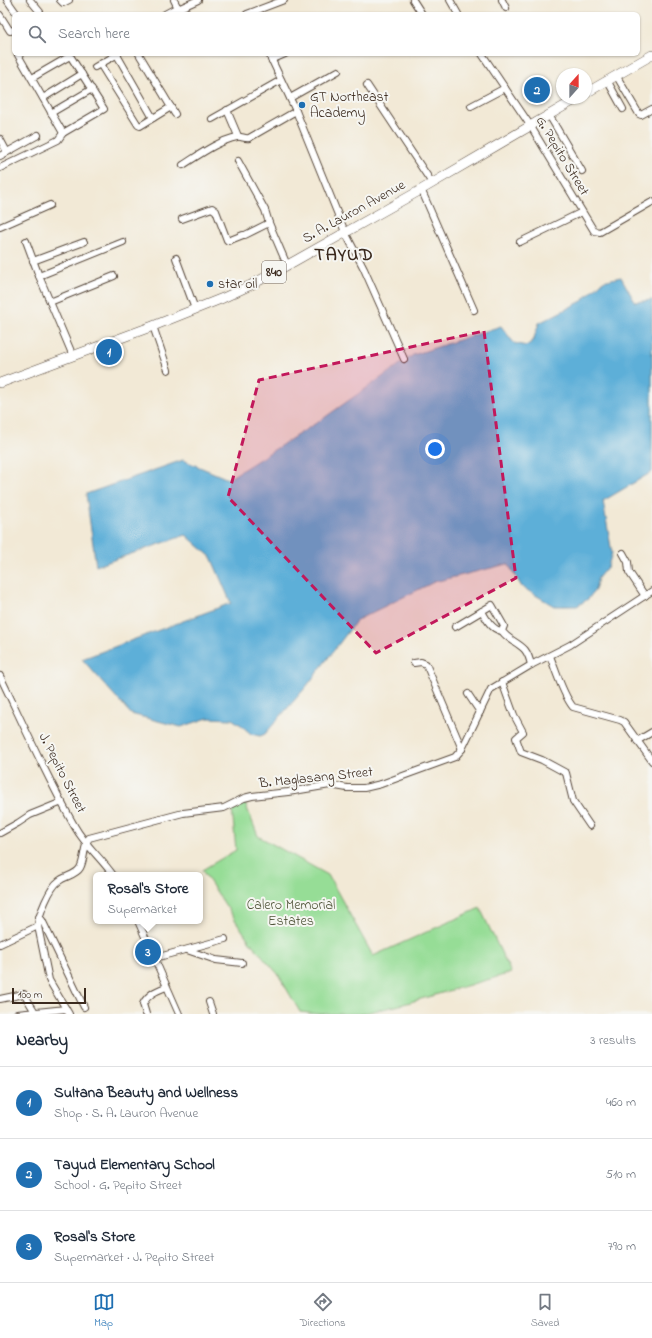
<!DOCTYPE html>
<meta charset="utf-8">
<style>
body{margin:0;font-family:"Indie Flower",sans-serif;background:#f6f6f7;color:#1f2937}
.compass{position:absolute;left:556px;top:68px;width:36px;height:36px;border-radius:50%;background:#fff;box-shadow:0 1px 3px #0004;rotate:21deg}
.scale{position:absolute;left:12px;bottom:10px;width:74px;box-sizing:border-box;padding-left:4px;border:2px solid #3b2a1e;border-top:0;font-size:11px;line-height:14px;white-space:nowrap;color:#3b2a1e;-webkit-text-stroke:3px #f6f6f2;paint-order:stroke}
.you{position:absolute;left:435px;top:449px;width:14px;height:14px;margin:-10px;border:3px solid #fff;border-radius:50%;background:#1a73e8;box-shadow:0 0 0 6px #1a73e833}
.badge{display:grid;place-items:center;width:26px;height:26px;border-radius:50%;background:#1f6fb2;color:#fff;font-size:13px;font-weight:700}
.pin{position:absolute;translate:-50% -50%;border:2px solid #fff;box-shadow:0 1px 4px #0006}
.popup{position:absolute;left:93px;top:872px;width:110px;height:52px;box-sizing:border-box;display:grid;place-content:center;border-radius:6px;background:#fff;filter:drop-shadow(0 1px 3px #0005);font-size:13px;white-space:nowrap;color:#747a83}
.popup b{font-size:15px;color:#1f2937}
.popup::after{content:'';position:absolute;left:50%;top:100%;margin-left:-8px;border:8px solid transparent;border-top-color:#fff}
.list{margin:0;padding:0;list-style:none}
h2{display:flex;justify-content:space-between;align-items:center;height:52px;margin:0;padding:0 16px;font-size:17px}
h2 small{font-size:13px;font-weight:400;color:#747a83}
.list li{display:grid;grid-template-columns:26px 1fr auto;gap:12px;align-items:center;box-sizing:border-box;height:72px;padding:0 16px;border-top:1px solid #e0e1e3}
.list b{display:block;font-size:15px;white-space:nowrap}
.list p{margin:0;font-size:13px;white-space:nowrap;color:#747a83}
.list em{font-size:13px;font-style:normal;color:#747a83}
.icon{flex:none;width:22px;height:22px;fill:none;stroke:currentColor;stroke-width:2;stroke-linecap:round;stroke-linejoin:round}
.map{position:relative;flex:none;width:652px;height:1014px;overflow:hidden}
.search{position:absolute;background:#fff;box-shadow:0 1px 3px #0004;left:12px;right:12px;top:12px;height:44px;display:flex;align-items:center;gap:10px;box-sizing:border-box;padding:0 14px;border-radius:6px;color:#747a83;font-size:15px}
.sheet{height:268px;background:#fff}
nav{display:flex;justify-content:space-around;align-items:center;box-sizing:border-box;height:56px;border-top:1px solid #e0e1e3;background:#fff;font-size:11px;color:#747a83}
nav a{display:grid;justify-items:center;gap:2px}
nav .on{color:#1f6fb2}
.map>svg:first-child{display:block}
</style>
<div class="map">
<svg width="652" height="1014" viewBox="0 0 652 1014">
<rect width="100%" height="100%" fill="#f6f6f2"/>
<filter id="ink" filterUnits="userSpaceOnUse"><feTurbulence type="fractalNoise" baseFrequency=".025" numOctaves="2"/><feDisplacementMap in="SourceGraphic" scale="8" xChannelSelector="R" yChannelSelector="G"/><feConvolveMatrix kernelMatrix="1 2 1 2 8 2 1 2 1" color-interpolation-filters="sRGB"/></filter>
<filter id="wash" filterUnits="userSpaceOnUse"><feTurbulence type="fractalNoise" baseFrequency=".012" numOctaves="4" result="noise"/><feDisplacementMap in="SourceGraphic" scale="16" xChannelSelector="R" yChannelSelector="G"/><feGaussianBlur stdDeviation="0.9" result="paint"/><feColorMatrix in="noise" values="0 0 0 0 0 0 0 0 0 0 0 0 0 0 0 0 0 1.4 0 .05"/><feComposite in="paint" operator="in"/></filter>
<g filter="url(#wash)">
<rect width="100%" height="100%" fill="#f2e9d6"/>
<polygon fill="#96dd96" stroke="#68845a" points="245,803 258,836 328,875 373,956 480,908 511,973 400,1005 361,1014 317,1014 300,1012 278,974 250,942 202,870 236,850 232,808"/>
<polygon fill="#5dafd8" stroke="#4c6c7b" points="621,277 635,302 652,300 652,472 603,501 612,553 608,566 598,578 595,590 588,599 577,606 554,606 522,587 508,564 434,582 357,620 306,687 265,734 260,736 251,734 241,725 232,719 208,718 181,727 131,714 82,659 231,603 211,557 186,535 96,566 86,494 183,460 228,479 321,420 413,355 501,326 514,343 526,346 533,341 539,323 582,301 603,281"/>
</g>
<g filter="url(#ink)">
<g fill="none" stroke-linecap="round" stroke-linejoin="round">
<g stroke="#56473a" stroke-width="8">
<g id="minor">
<polyline points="7,0 17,14"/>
<polyline points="30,0 40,12 39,14"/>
<polyline points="60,0 63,3 69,0"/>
<polyline points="174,0 181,14"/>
<polyline points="413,0 422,14"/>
<polyline points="450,0 458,14"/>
<polyline points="502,0 506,8"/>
<polyline points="178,9 198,0"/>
<polyline points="165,14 178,7"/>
<polyline points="247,14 284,0"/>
<polyline points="0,15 10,31 14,30"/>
<polyline points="139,54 175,114"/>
<polyline points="269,54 296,111 345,232 364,269 404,359"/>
<polyline points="482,54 530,125 594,231 600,232 652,202"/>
<polyline points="18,55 63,133"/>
<polyline points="117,55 153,118"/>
<polyline points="271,60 285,54"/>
<polyline points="100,64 138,125 140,126 171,107"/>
<polyline points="95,67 118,54"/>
<polyline points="616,75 639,114 641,115 652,109"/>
<polyline points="32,78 70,56"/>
<polyline points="607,80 623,109"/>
<polyline points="367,85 432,183"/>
<polyline points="43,98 82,74"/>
<polyline points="290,98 338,71"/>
<polyline points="471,106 505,88"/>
<polyline points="227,110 238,136"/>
<polyline points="51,113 92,89"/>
<polyline points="549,115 582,171"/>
<polyline points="212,119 281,80"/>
<polyline points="0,139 7,152"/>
<polyline points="0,156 38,135"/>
<polyline points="238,161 265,210 269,223 287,265"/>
<path d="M183 165C199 155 218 141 237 137 241 136 245 139 249 138L296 111"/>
<polyline points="0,168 58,140 63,133 104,109 69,54"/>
<polyline points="421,189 474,310"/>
<polyline points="182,219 212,208 216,211 227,240 228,241 243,235 245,235 269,223"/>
<polyline points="0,227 50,205"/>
<polyline points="26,241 39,276 73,356"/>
<polyline points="520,242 582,212"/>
<polyline points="176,258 195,309"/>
<polyline points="33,261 84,242"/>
<polyline points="39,276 123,242"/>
<polyline points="50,302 114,276"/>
<polyline points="153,326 168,370"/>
<polyline points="623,553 628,562 629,572 645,596"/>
<path d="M482 611C486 619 492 630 502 631"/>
<path d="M455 627 492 605 504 626 502 631C508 640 518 642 525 650 528 654 530 660 531 665"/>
<path d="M550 656C556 671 563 695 573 707L620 720 624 722 652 761"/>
<polyline points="414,663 421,662 426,664 462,749"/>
<path d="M0 676C24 726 47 778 75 827 85 845 101 858 113 875"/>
<polyline points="502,682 514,715 523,732 516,738 521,752 542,760 566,773 573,801 590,826"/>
<polyline points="468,694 480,712"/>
<polyline points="637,741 652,732"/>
<polyline points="0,833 18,823 30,815 62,802"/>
<polyline points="39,917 42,920 84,1007"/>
<polyline points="138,921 179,1014"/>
<polyline points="0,944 38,926"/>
<polyline points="187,950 216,960 242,963"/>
<polyline points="155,958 225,939"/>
<polyline points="0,999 24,994 35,1012"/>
<polyline points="209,1002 213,1014"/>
<polyline points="17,1014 66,1009"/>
<path d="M69 1014 49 980 38 926C38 916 50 887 59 881 65 876 76 875 80 868 85 859 83 847 89 838L183 813 224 808 244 798 252 796 288 792 330 785 347 788H364L381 784 455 757 462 749 491 689 531 665 570 645 652 591"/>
<path d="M146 1014 143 1004C148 994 156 991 166 987"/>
</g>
</g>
<g stroke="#56473a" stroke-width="10">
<g id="highway">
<polyline points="586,93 652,55"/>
<polyline points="0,383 153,326 223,298 251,285 293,262 419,191 578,98"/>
</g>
</g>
<use href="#minor" stroke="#fff" stroke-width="6"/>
<use href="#highway" stroke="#fff" stroke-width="9"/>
</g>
</g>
<path fill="#c2185b" fill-opacity="0.2" stroke="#c2185b" stroke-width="3" stroke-dasharray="8 5" stroke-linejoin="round" d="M484 331 516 578 376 653 228 497 259 380Z"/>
<g fill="#1f6fb2" stroke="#f6f6f2" stroke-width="1.5">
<circle cx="302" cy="105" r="4"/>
<circle cx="210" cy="284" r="4"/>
</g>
<g text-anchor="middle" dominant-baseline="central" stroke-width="4" stroke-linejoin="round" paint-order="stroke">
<rect fill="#f6f6f2" stroke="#73675e" stroke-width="1" x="262" y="261" width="24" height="22" rx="3"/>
<g font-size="13" font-weight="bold" fill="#3b2a1e">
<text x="274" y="272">840</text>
</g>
<g font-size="14" fill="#3b2a1e" stroke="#f6f6f2" text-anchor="start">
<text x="310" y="97">GT Northeast<tspan x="310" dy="16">Academy</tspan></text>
<text x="218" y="284">star oil</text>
</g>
<g font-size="14" fill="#3b2a1e" stroke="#f6f6f2">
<text transform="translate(562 156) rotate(59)">G. Pepito Street</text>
<text transform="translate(354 212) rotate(-29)">S. A. Lauron Avenue</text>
<text transform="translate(62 773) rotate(63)">J. Pepito Street</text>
<text transform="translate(316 778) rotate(-6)">B. Maglasang Street</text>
</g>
<g font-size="14" fill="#52573c" stroke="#f6f6f2">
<text x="291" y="905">Calero Memorial<tspan x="291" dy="16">Estates</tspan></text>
</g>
<g font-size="18" font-weight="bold" letter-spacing="1" fill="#3b2a1e" stroke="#f6f6f2">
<text x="344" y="256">TAYUD</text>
</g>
</g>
</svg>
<svg class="compass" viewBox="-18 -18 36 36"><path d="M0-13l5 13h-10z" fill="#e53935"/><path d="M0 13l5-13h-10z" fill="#747a83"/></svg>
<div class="scale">100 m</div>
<div class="you"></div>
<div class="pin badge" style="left:109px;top:352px">1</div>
<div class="pin badge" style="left:537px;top:90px">2</div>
<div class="pin badge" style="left:148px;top:952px">3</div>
<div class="popup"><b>Rosal's Store</b>Supermarket</div>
<div class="search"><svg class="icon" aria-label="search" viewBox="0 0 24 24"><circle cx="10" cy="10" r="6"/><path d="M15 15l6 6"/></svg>Search here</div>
</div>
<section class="sheet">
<h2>Nearby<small>3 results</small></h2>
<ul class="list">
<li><span class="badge">1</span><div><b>Sultana Beauty and Wellness</b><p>Shop · S. A. Lauron Avenue</p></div><em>460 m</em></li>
<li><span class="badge">2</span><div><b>Tayud Elementary School</b><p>School · G. Pepito Street</p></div><em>510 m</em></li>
<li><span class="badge">3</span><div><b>Rosal's Store</b><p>Supermarket · J. Pepito Street</p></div><em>790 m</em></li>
</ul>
</section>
<nav>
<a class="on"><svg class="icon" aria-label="map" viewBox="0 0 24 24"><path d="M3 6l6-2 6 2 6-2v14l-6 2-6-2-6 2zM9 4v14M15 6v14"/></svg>Map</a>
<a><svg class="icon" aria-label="directions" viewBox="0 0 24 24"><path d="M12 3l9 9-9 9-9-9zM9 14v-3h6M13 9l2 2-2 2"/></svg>Directions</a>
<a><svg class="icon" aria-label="saved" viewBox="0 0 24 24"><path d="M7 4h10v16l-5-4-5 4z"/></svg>Saved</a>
</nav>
